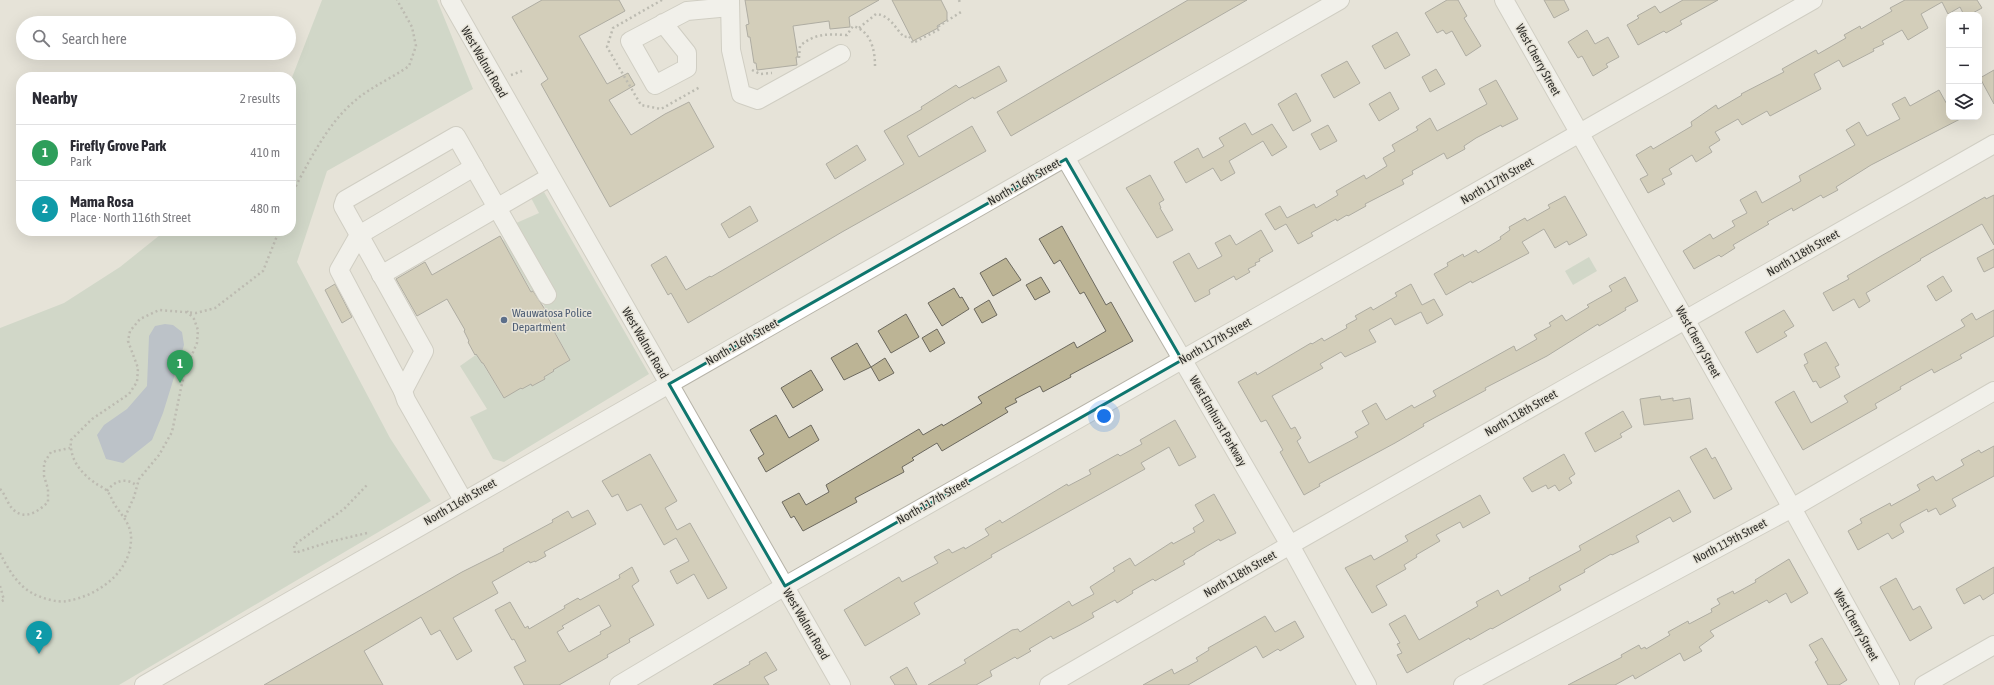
<!DOCTYPE html>
<meta charset="utf-8">
<style>
body{margin:0;font-family:"Asap Condensed",sans-serif;background:#f7f7f7;color:#2b2b33}
.controls{position:absolute;right:12px;top:12px;display:grid;overflow:hidden;border-radius:8px;box-shadow:0 4px 16px #0002}
.controls button{width:36px;height:36px;display:grid;place-items:center;padding:0;border:0;border-bottom:1px solid #e1e1e2;background:#fff;color:#2b2b33;font:20px sans-serif}
.you{position:absolute;left:1104px;top:416px;width:14px;height:14px;margin:-10px;border:3px solid #fff;border-radius:50%;background:#1a73e8;box-shadow:0 0 0 6px #1a73e833}
.badge{display:grid;place-items:center;width:26px;height:26px;border-radius:50%;background:#db2777;color:#fff;font-size:13px;font-weight:700}
.pin{position:absolute;translate:-50% -33px;filter:drop-shadow(0 1px 2px #0008)}
.pin::after{content:'';position:absolute;top:21px;width:14px;height:12px;background:inherit;clip-path:polygon(0 0,100% 0,50% 100%)}
.list{margin:0;padding:0;list-style:none}
h2{display:flex;justify-content:space-between;align-items:center;height:52px;margin:0;padding:0 16px;font-size:17px}
h2 small{font-size:13px;font-weight:400;color:#7c7c81}
.list li{display:grid;grid-template-columns:26px 1fr auto;gap:12px;align-items:center;box-sizing:border-box;height:56px;padding:0 16px;border-top:1px solid #e1e1e2}
.list b{display:block;font-size:15px;white-space:nowrap}
.list p{margin:0;font-size:13px;white-space:nowrap;color:#7c7c81}
.list em{font-size:13px;font-style:normal;color:#7c7c81}
.icon{flex:none;width:22px;height:22px;fill:none;stroke:currentColor;stroke-width:2;stroke-linecap:round;stroke-linejoin:round}
.map{position:relative;flex:none;width:1994px;height:685px;overflow:hidden}
.search{position:absolute;background:#fff;box-shadow:0 4px 16px #0002;left:16px;top:16px;width:280px;height:44px;display:flex;align-items:center;gap:10px;box-sizing:border-box;padding:0 14px;border-radius:22px;color:#7c7c81;font-size:15px}
.panel{position:absolute;background:#fff;box-shadow:0 4px 16px #0002;left:16px;top:72px;width:280px;height:164px;border-radius:16px}
.map>svg:first-child{display:block}
</style>
<div class="map">
<svg width="1994" height="685" viewBox="0 0 1994 685">
<rect width="100%" height="100%" fill="#e6e3d8"/>
<g fill="#b9c8b4">
<polygon points="322,0 437,0 473,89 327,171 297,262 390,438 431,501 119,685 0,685 0,328 64,303 120,267 165,231 291,231 291,80"/>
<path d="M544 192 649 374 504 462 493 459 470 417 487 409 460 366 477 354 503 397 520 388 544 379C547 370 562 364 570 360L551 324 552 322 547 314 548 313 540 298 537 299 533 291 532 292 503 241 514 224 539 213 530 196Z"/>
<polygon points="1589,257 1597,271 1573,285 1565,271"/>
</g>
<polygon fill="#8999b3" points="165,324 173,325 182,332 184,345 163,413 152,440 123,463 106,459 97,435 104,425 127,409 147,386 149,336 155,326"/>
<g fill="#bcb495" stroke="#6c695f" fill-rule="evenodd">
<polygon points="542,0 619,0 625,11 579,36 607,84 628,73 635,85 609,100 631,135 665,114 689,102 714,147 610,207 541,84 548,79 512,17"/>
<polygon points="745,0 879,0 849,17 850,27 830,29 829,21 793,26 798,57 796,57 797,65 757,70 756,63 754,63 750,37 748,37 746,25 749,24"/>
<polygon points="892,0 941,0 947,12 947,20 937,26 938,28 913,41"/>
<polygon points="1188,0 1247,0 1011,136 997,112"/>
<polygon points="1447,0 1458,0 1467,16 1464,18 1481,46 1466,56 1452,31 1446,34 1443,30 1437,33 1425,13"/>
<polygon points="1544,0 1564,0 1569,10 1554,18"/>
<polygon points="1683,0 1718,0 1680,21 1682,24 1666,33 1664,31 1638,45 1627,25 1639,18 1637,16 1655,6 1660,13"/>
<polygon points="1905,0 1977,0 1982,8 1969,15 1964,15 1960,7 1948,14 1942,2 1921,14 1928,28 1908,40 1902,30 1882,41 1884,44 1873,49 1874,51 1843,67 1839,60 1814,74 1821,89 1770,116 1767,111 1742,125 1738,119 1715,132 1720,140 1709,147 1712,152 1696,162 1692,155 1669,169 1672,174 1662,179 1665,184 1648,193 1640,179 1648,175 1636,155 1651,146 1653,149 1692,126 1691,122 1716,105 1718,109 1742,95 1741,94 1784,72 1782,69 1816,50 1818,54 1846,38 1844,35 1860,26 1861,29 1892,11 1890,8"/>
<polygon points="1587,30 1595,44 1608,37 1619,57 1606,64 1608,67 1593,76 1582,56 1578,58 1568,42"/>
<polygon points="1397,32 1410,55 1385,69 1372,46"/>
<polygon points="1347,61 1360,83 1334,98 1321,75"/>
<polygon points="999,66 1007,81 974,99 973,97 907,136 919,157 972,126 986,151 842,232 688,323 671,293 668,295 651,265 666,256 686,290 710,276 711,277 904,164 884,131 922,109 921,107 956,85 959,88"/>
<polygon points="1436,69 1445,84 1430,92 1422,77"/>
<polygon points="1994,70 1994,104 1980,78"/>
<polygon points="1496,80 1518,119 1502,127 1501,125 1476,138 1464,146 1465,149 1447,159 1444,153 1412,171 1413,174 1402,180 1404,184 1365,204 1366,206 1348,216 1347,215 1337,221 1336,219 1311,233 1313,236 1298,244 1286,224 1275,230 1265,214 1280,206 1287,218 1314,204 1316,208 1338,195 1336,191 1364,175 1366,179 1387,166 1383,158 1395,151 1392,145 1418,130 1416,127 1430,118 1437,131 1487,104 1479,89"/>
<polygon points="1939,90 1949,108 1949,117 1964,117 1871,165 1836,187 1838,190 1823,198 1821,195 1793,211 1792,208 1767,222 1769,224 1733,245 1735,248 1721,257 1719,255 1694,269 1683,251 1710,234 1713,239 1735,226 1732,221 1747,213 1740,200 1756,191 1762,203 1771,198 1801,181 1799,176 1855,145 1846,130 1859,122 1867,136 1900,119 1892,104 1905,97 1910,106"/>
<polygon points="1390,92 1399,109 1379,121 1369,104"/>
<polygon points="1296,93 1311,121 1293,131 1278,104"/>
<polygon points="1245,123 1252,135 1272,124 1287,147 1272,156 1263,141 1229,161 1235,173 1221,181 1213,168 1186,183 1174,162 1198,148 1203,158 1224,146 1219,138"/>
<polygon points="1328,125 1337,141 1320,150 1311,134"/>
<polygon points="857,145 866,160 835,179 826,164"/>
<polygon points="1150,175 1164,200 1159,203 1161,208 1160,208 1173,230 1157,238 1126,188"/>
<polygon points="1994,195 1994,245 1982,224 1920,259 1921,260 1866,293 1870,301 1859,308 1854,299 1833,311 1823,293 1849,279 1847,276 1881,256 1985,197 1986,199"/>
<polygon points="1565,196 1587,235 1569,245 1567,241 1555,248 1544,229 1522,242 1529,253 1472,283 1471,281 1446,295 1434,274 1448,266 1447,263 1463,254 1464,257 1476,250 1478,253 1501,239 1500,237 1510,230 1509,227 1525,218 1527,221 1550,208 1548,205"/>
<polygon points="750,206 758,221 729,238 721,224"/>
<polygon points="1062,226 1106,305 1111,302 1133,341 1070,375 1071,377 1043,392 1040,386 1015,399 1017,402 1005,408 1008,412 942,451 937,443 912,458 914,460 902,467 904,472 855,498 857,502 803,531 794,516 791,518 782,502 799,493 806,505 829,492 826,485 919,429 923,435 942,424 943,426 982,403 978,397 1074,342 1077,348 1106,331 1084,292 1080,294 1060,260 1054,264 1039,239"/>
<polygon points="1261,230 1273,251 1259,259 1260,261 1255,263 1256,265 1248,269 1250,272 1236,280 1234,276 1209,290 1210,294 1195,302 1173,262 1189,253 1198,269 1222,256 1215,243 1230,235 1236,245"/>
<polygon points="500,236 531,292 533,291 548,314 546,315 551,323 550,324 570,360 553,370 554,371 544,377 545,379 532,386 531,384 522,389 521,388 504,398 483,363 482,363 476,354 475,355 468,342 469,341 464,331 465,330 447,299 417,316 396,279 425,262 432,275"/>
<polygon points="1994,249 1994,267 1984,272 1977,258"/>
<polygon points="1006,258 1021,280 993,296 980,273"/>
<polygon points="1943,276 1952,291 1936,301 1927,286"/>
<polygon points="1041,277 1050,292 1035,300 1026,285"/>
<polygon points="1625,277 1638,301 1625,308 1626,310 1599,326 1598,324 1547,356 1485,388 1486,390 1423,424 1424,426 1395,443 1319,484 1320,486 1304,495 1280,452 1283,450 1266,420 1261,422 1238,382 1256,372 1257,375 1311,343 1312,344 1322,338 1324,341 1347,328 1346,325 1357,319 1355,316 1371,307 1373,310 1397,296 1395,293 1411,284 1422,305 1434,299 1443,315 1427,324 1421,312 1395,325 1391,318 1369,330 1376,342 1345,357 1341,352 1320,364 1323,368 1272,396 1291,429 1295,427 1301,438 1297,441 1309,463 1358,437 1355,432 1369,424 1362,411 1376,403 1386,420 1412,405 1414,408 1436,396 1433,391 1514,346 1516,351 1537,339 1534,335 1551,326 1549,323 1562,315 1566,321 1589,307 1587,305 1612,291 1609,286"/>
<polygon points="335,284 352,317 342,323 325,290"/>
<polygon points="954,288 960,298 962,297 969,309 942,326 928,303"/>
<polygon points="989,300 997,315 982,323 974,309"/>
<polygon points="1784,310 1794,326 1784,332 1787,336 1757,353 1745,332"/>
<polygon points="1994,310 1994,336 1960,355 1962,358 1934,373 1932,369 1900,387 1901,389 1875,404 1877,408 1803,450 1775,402 1794,391 1811,423 1848,402 1844,396 1965,326 1961,320 1972,313 1976,320"/>
<polygon points="906,314 919,337 891,353 878,331"/>
<polygon points="937,329 945,343 930,352 922,338"/>
<polygon points="1826,342 1839,365 1835,367 1840,377 1820,388 1816,381 1813,382 1804,365 1808,363 1804,354"/>
<polygon points="857,343 871,367 885,358 894,373 879,381 871,367 844,380 831,358"/>
<polygon points="811,370 823,390 793,408 781,388"/>
<polygon points="1660,396 1661,400 1673,398 1673,401 1690,398 1693,419 1644,425 1640,399"/>
<polygon points="1623,411 1632,427 1620,434 1622,437 1595,452 1585,433"/>
<polygon points="776,415 789,438 811,425 819,440 766,472 758,458 764,454 750,430"/>
<polygon points="1175,420 1196,457 1179,466 1169,447 1141,463 1145,469 991,555 992,557 914,603 920,614 865,646 844,610 899,577 902,582 938,563 934,557 949,549 952,553 964,547 965,549 989,535 985,529 1000,520 1002,523 1067,484 1068,486 1091,474 1089,470 1118,454 1120,456 1142,444 1140,440"/>
<polygon points="1994,446 1994,476 1952,499 1956,506 1940,515 1936,508 1928,512 1927,509 1901,523 1900,525 1904,532 1892,539 1888,533 1858,550 1848,531 1862,523 1860,519 1890,503 1891,506 1920,490 1917,485 1933,476 1936,481 1964,465 1961,460 1979,450 1981,453"/>
<polygon points="1706,448 1712,459 1715,457 1732,489 1714,499 1690,457"/>
<polygon points="650,454 677,501 665,508 677,530 690,523 727,588 708,599 694,574 677,584 670,571 689,561 676,538 664,545 641,504 627,511 618,494 612,497 602,481"/>
<polygon points="1564,454 1575,474 1569,478 1572,483 1559,491 1555,485 1548,489 1546,485 1532,492 1523,478"/>
<polygon points="1679,490 1691,512 1673,522 1670,517 1636,536 1639,542 1612,555 1611,554 1584,570 1585,572 1559,586 1561,590 1492,629 1491,628 1470,640 1469,638 1407,673 1397,655 1402,653 1397,644 1400,643 1389,624 1405,615 1419,640 1478,606 1476,602 1498,590 1501,596 1530,580 1529,578 1581,550 1579,546"/>
<polygon points="1214,494 1236,533 1220,541 1219,539 1195,553 1195,554 1183,561 1185,564 1155,581 1153,579 1132,591 1133,593 1117,603 1115,600 1092,613 1094,617 1080,625 1053,639 1051,636 1029,649 1031,651 1017,659 1015,657 990,671 992,676 976,685 928,685 966,663 964,660 1012,630 1018,629 1020,632 1069,601 1072,606 1094,594 1090,587 1115,571 1113,568 1130,558 1135,566 1172,542 1173,544 1195,532 1193,528 1204,521 1195,505"/>
<polygon points="1480,495 1490,513 1463,528 1460,522 1436,535 1440,541 1416,555 1417,557 1404,565 1406,569 1376,586 1387,605 1372,613 1345,568 1371,555 1374,560 1408,541 1405,536"/>
<polygon points="588,510 596,524 544,552 546,556 535,562 535,561 530,563 529,561 492,582 498,593 453,618 472,651 457,660 440,630 431,635 421,617 364,651 383,685 264,685 462,572 504,551 503,549 553,522 552,520 568,511 572,518"/>
<polygon points="1789,559 1808,593 1791,603 1786,593 1769,603 1767,600 1710,631 1714,636 1699,647 1702,651 1684,661 1680,653 1635,679 1633,675 1615,685 1568,685 1622,657 1621,655 1639,645 1641,649 1645,647 1646,649 1670,635 1668,632 1688,621 1689,624 1712,612 1711,609 1720,604 1717,599 1733,591 1734,594 1756,582 1755,580"/>
<path d="M632 567 639 581 632 586 654 625 629 639 630 642 607 655 608 657 559 685H524L514 667 526 661 514 639 512 640 495 610 510 602 525 628 528 626 529 629 565 608 564 606 578 598 580 600 620 578 619 575ZM599 605 611 626 600 632 601 634 569 652 557 632 564 628 562 626Z"/>
<polygon points="1994,567 1994,593 1983,600 1980,595 1964,604 1956,589"/>
<polygon points="1896,578 1913,610 1920,606 1932,628 1910,641 1880,587"/>
<polygon points="1265,616 1275,632 1295,621 1304,637 1280,651 1278,649 1263,658 1256,646 1188,685 1143,685 1172,669 1174,674 1198,661 1196,658 1209,650 1208,648"/>
<polygon points="1822,638 1847,680 1839,685 1828,685 1815,662 1818,660 1809,645"/>
<polygon points="766,652 777,670 764,677 769,685 713,685 750,664 749,662"/>
<polygon points="907,667 917,685 895,685 890,677"/>
</g>
<g fill="none" stroke-linecap="round" stroke-linejoin="round">
<g stroke="#b6b3a8" stroke-width="20">
<g id="minor">
<polyline points="450,0 841,685"/>
<polyline points="730,0 731,50 741,94 758,100 841,54"/>
<polyline points="1504,0 1792,508 1890,685"/>
<polyline points="663,23 687,53 687,68 655,85 630,41 687,11 730,7"/>
<polyline points="1066,159 1290,545 1367,685"/>
<polyline points="381,275 550,177"/>
<polyline points="403,391 339,270 359,235 474,167"/>
<polyline points="463,500 406,400 403,391 424,351 343,206 345,200 456,136 547,295"/>
<path d="M144 685C542 455 943 230 1340 0"/>
<polyline points="619,685 785,586 1813,0"/>
<polyline points="1049,685 1290,545 1994,144"/>
<polyline points="1463,685 1792,508 1994,391"/>
<polyline points="1924,685 1994,645"/>
</g>
</g>
<g stroke="#8b8981" stroke-width="2.5" stroke-dasharray="2 3" stroke-linecap="butt">
<polyline points="662,0 613,28 607,47 641,105 661,109 700,87"/>
<polyline points="959,0 960,3"/>
<path d="M859 28 876 14C890 15 895 28 904 37L909 36 913 43 940 29 939 26 961 12"/>
<path d="M799 58 800 46C815 33 828 34 847 35L853 26C871 31 875 50 875 66"/>
<polyline points="752,70 760,74 772,73"/>
<polyline points="511,75 522,71"/>
<path d="M291 195C309 162 327 123 357 99 373 86 392 78 409 66L416 46 412 27 397 0"/>
<path d="M0 489C5 494 7 502 11 507 23 522 38 512 48 502V489L44 476V463L51 452 70 448"/>
<path d="M107 491C115 480 127 477 137 486"/>
<polyline points="125,517 134,497 139,479 159,455 172,432 181,388 185,371 197,343 198,330 194,319 187,311"/>
<polyline points="367,533 329,542 295,553 294,545 344,509 367,485"/>
<path d="M0 553C7 567 17 585 32 593 41 598 57 603 67 601 97 596 130 573 131 540 132 527 124 518 117 508 113 503 111 496 108 492 105 488 99 486 95 483 81 473 69 459 71 440L92 419 129 394 137 382 138 368 128 341 130 331 140 319 159 310 196 313 215 308 263 271 279 231"/>
<polyline points="0,586 4,600 0,602"/>
</g>
<use href="#minor" stroke="#fff" stroke-width="18"/>
</g>
<path d="M0 0H1994V685H0ZM1066 159 1182 360 785 586 669 384Z" fill="#e6e3d8" fill-opacity=".55" fill-rule="evenodd"/>
<path fill="none" stroke="#0f766e" stroke-width="3" stroke-linejoin="round" d="M1066 159 1182 360 785 586 669 384Z"/>
<circle fill="#5c6f8a" stroke="#e6e3d8" stroke-width="1.5" cx="504" cy="320" r="4"/>
<g text-anchor="middle" dominant-baseline="central" stroke-width="3" stroke-linejoin="round" paint-order="stroke">
<g font-size="12" fill="#2f2e2a" stroke="#e6e3d8">
<text transform="translate(1538 60) rotate(61)">West Cherry Street</text>
<text transform="translate(484 62) rotate(60)">West Walnut Road</text>
<text transform="translate(1497 181) rotate(-30)">North 117th Street</text>
<text transform="translate(1024 182) rotate(-30)">North 116th Street</text>
<text transform="translate(1803 253) rotate(-30)">North 118th Street</text>
<text transform="translate(1215 341) rotate(-30)">North 117th Street</text>
<text transform="translate(742 342) rotate(-30)">North 116th Street</text>
<text transform="translate(1698 342) rotate(61)">West Cherry Street</text>
<text transform="translate(645 343) rotate(60)">West Walnut Road</text>
<text transform="translate(1521 413) rotate(-30)">North 118th Street</text>
<text transform="translate(1218 421) rotate(60)">West Elmhurst Parkway</text>
<text transform="translate(933 501) rotate(-30)">North 117th Street</text>
<text transform="translate(460 502) rotate(-30)">North 116th Street</text>
<text transform="translate(1730 541) rotate(-28)">North 119th Street</text>
<text transform="translate(1240 574) rotate(-30)">North 118th Street</text>
<text transform="translate(806 624) rotate(60)">West Walnut Road</text>
<text transform="translate(1856 625) rotate(61)">West Cherry Street</text>
</g>
<g font-size="12" fill="#4e5e75" stroke="#e6e3d8" text-anchor="start">
<text x="512" y="313">Wauwatosa Police<tspan x="512" dy="14">Department</tspan></text>
</g>
</g>
</svg>
<div class="controls">
<button>+</button>
<button>−</button>
<button><svg class="icon" aria-label="layers" viewBox="0 0 24 24"><path d="M12 4l9 5-9 5-9-5zM3 14l9 5 9-5"/></svg></button>
</div>
<div class="you"></div>
<div class="pin badge" style="left:180px;top:383px;background:#2e9e5b">1</div>
<div class="pin badge" style="left:39px;top:654px;background:#0f9aa8">2</div>
<div class="search"><svg class="icon" aria-label="search" viewBox="0 0 24 24"><circle cx="10" cy="10" r="6"/><path d="M15 15l6 6"/></svg>Search here</div>
<section class="panel">
<h2>Nearby<small>2 results</small></h2>
<ul class="list">
<li><span class="badge" style="background:#2e9e5b">1</span><div><b>Firefly Grove Park</b><p>Park</p></div><em>410 m</em></li>
<li><span class="badge" style="background:#0f9aa8">2</span><div><b>Mama Rosa</b><p>Place · North 116th Street</p></div><em>480 m</em></li>
</ul>
</section>
</div>
